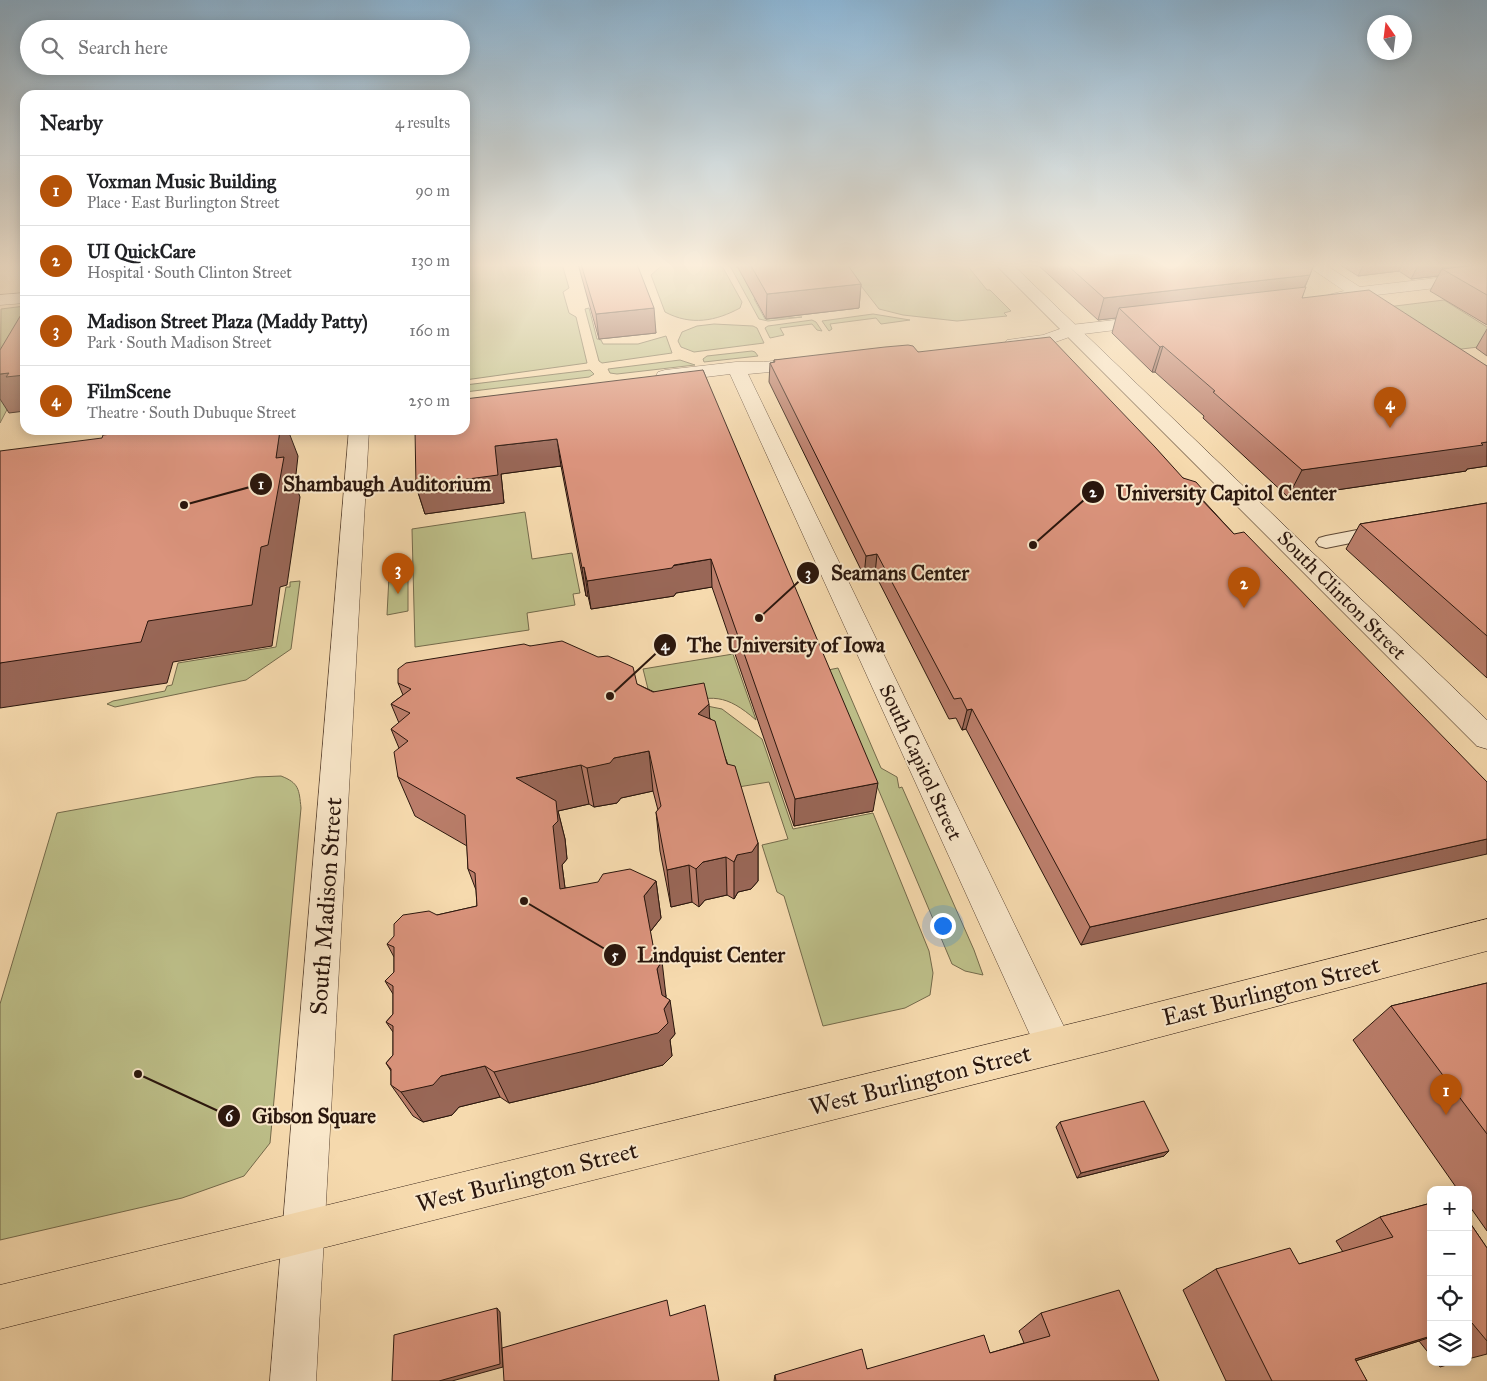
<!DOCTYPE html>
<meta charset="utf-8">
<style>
body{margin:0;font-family:"IM FELL Great Primer",serif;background:#f2f2f2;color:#202124}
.controls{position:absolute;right:15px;bottom:15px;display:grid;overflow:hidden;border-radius:10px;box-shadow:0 2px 12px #0003}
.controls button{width:45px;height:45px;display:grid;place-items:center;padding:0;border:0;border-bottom:1px solid #e0e0e0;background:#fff;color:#202124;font:25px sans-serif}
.compass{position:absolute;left:1367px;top:15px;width:45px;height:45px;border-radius:50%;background:#fff;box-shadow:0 2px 12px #0003;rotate:346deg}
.you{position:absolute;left:942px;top:925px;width:18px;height:18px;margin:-12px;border:4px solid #fff;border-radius:50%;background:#1a73e8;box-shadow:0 0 0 8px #1a73e833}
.badge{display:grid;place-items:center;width:32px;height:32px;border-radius:50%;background:#b45309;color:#fff;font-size:16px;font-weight:700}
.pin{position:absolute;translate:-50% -41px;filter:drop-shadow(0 1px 2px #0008)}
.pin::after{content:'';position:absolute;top:26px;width:18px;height:15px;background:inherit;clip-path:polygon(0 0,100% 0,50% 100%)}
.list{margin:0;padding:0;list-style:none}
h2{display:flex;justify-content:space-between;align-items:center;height:65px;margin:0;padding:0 20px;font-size:21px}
h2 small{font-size:16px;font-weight:400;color:#757577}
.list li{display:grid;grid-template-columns:32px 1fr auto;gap:15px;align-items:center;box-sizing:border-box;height:70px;padding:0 20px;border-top:1px solid #e0e0e0}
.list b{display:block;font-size:19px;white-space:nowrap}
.list p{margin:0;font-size:16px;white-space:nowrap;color:#757577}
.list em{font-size:16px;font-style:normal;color:#757577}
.icon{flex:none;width:28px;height:28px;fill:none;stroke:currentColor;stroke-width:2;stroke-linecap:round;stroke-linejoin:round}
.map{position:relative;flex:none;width:1487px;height:1381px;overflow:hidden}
.search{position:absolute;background:#fff;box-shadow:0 2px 12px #0003;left:20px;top:20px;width:450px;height:55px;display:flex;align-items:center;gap:12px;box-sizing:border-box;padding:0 18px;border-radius:28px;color:#757577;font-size:19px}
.panel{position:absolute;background:#fff;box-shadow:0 2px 12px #0003;left:20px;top:90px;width:450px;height:345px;border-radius:15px}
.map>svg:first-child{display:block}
</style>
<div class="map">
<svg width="1487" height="1381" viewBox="0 0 1487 1381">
<rect width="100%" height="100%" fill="#f6daae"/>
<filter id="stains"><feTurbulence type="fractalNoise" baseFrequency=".004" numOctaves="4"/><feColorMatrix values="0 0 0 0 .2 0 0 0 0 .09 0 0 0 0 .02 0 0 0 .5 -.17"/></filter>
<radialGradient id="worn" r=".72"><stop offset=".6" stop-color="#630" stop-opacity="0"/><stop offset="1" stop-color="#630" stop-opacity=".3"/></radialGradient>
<g fill="#bdbf89" stroke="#746a4b">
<polygon points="465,264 562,264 569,288 563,292 569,313 576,317 587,363 465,380"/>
<path d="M668 264H721L742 302 740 308C716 321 691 326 665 312L651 275 659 268Z"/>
<polygon points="729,264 734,264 737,268 759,266 776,296 754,299 765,319 802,317 768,321 759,319"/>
<polygon points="844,264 966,264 987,290 990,290 1011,311 1004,313 1007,316 957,321 903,315 879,309"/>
<polygon points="1444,300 1487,327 1487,346 1453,350 1387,307"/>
<polygon points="25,306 25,375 0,423 1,309"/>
<polygon points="589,308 597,339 601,340 603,344 638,344 666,336 672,353 602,363 599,361 585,309"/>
<polygon points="873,314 910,320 881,324 876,318 830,324 832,329 829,331 822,321"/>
<polygon points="812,320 816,322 822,331 817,330 812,324 780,328 784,335 770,338 765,328 768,326"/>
<polygon points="714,324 753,326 757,328 764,343 694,352 681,347 678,341 682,332 697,326"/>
<polygon points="752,351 755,352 758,356 704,362 703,359 707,356"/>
<polygon points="680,360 695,365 617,374 610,373 608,369"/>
<polygon points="590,370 594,374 589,377 465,392 465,385"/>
<polygon points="525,512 532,559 572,553 580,593 573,594 575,605 527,613 529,630 415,647 412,529"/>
<polygon points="408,574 408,611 387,615 389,576"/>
<polygon points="300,581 291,649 246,680 115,707 107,704 113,701 165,691 167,686 172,685 178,663 276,647 286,587 290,587 290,582"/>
<path d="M733 654 756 720C726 694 712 694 675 706L648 689 643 669Z"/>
<polygon points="838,668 881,768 897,777 899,788 902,787 974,950 983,975 965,971 952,964 828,670"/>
<polygon points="707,706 722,709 762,739 793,829 873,813 929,951 933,973 930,995 905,1008 823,1026 784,896 777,892 762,845 788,839 769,782 726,789"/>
<path d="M281 776C299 783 299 789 301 808L270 1143 244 1176 182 1198 0 1240V1004L57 813 256 777Z"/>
</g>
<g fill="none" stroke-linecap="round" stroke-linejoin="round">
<g stroke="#5d4735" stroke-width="2">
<polygon id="pedestrian" points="1383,525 1390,527 1393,531 1390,535 1326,548 1319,546 1316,542 1319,538 1326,536"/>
</g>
<g stroke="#5d4735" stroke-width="1">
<g id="tertiary">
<polygon points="1305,264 1324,264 1360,287 1487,272 1487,282 1359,297 1334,304 1328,303 1326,299 1328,295 1344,291"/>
<polygon points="25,293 25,303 0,305 0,295"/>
<polygon points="1150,316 1156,317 1159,321 1156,325 1075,335 1047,345 1013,349 1007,348 1004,344 1007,340 1043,335 1071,325"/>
<polygon points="806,358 813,360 815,364 813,368 748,374 1067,1033 1073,1046 1067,1059 1054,1064 1041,1059 730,374 665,382 658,380 656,376 658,372 665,370 736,362 763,362"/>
<polygon points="349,430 369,430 316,1381 270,1381"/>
</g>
</g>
<g stroke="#2a160d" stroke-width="1">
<polygon id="secondary" points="995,264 1012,264 1487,720 1487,749 1477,746"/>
</g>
<g stroke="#2a160d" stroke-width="1">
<polygon id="primary" points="1487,919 1487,951 1107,1051 0,1329 0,1285 1107,1015"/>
</g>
<use href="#pedestrian" fill="#f9e7ca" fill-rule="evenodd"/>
<use href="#tertiary" fill="#f9e7ca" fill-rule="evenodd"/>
<use href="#secondary" fill="#f9e7ca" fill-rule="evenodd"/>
<use href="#primary" fill="#f6daae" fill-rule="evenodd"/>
</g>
<g fill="#bb7e6b" stroke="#2a160d">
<polygon points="578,264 637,264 656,333 599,339"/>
<polygon points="736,264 847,264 861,284 859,308 766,319"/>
<polygon points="1037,264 1314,264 1305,287 1302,298 1487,366 1487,466 1467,469 1466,471 1288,497 1203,418 1204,416 1155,372 1152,372 1112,333 1116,318 1098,320"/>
<polygon points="1339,264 1487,264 1487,325 1430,291 1438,276 1411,279 1399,271 1358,276"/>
<polygon points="1487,329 1487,356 1476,348"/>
<polygon points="918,352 1183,478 1204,491 1201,498 1234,534 1487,782 1081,945 966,729 962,730 956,718 949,719 875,574 864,576 769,382 770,363 774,362 774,360"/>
<polygon points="703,370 873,811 794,826 712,587 676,593 674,596 591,609 588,596 586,596 561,466 501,474 504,503 425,514 416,486"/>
<polygon points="1487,503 1487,678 1346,549 1360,524"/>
<polygon points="530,646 637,684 710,718 758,843 758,881 751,889 738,892 734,899 727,895 705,900 699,907 692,902 671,907 660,851 656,812 658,810 653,791 621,798 617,803 594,807 589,804 558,811 565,839 567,859 562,865 565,888 656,881 661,918 650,932 655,956 666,996 666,997 675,1034 670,1040 672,1056 663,1065 594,1083 509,1103 500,1097 459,1107 452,1115 423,1122 413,1116 391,1085 391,1071 386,1063 393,1055 393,1032 386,1022 393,1014 393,994 385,981 394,972 394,957 387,944 437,915 477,906 476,890 468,869 467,846 415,816 398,777 399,748 391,729 399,723 391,704 403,695 398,683"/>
<polygon points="1487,983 1487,1231 1468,1204 1468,1190 1458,1190 1353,1040 1391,1006"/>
<polygon points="1060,1122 1164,1156 1077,1178 1056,1127"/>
<polygon points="1431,1203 1431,1356 1419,1341 1355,1361 1367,1381 1226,1381 1183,1290 1216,1269 1299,1264 1343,1252 1336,1241 1380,1217"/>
<polygon points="1468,1220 1487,1248 1487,1354 1468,1359"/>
<polygon points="1041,1313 1159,1381 774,1381 775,1375 867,1369 990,1353 1024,1343 1019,1331"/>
<polygon points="1436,1362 1457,1362 1440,1367"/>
</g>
<g fill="#996757" stroke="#2a160d">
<polygon points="1364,264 1403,264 1399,271 1358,276"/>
<polygon points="1419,264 1487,264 1442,269 1438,276 1411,279"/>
<polygon points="1310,275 1300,297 1119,308 1116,318 1098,320 1104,298"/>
<polygon points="861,284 859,308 766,319 767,294"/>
<polygon points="654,308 656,333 599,339 596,314"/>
<polygon points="1163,346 1155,372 1152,372 1160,347"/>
<polygon points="9,373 25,375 25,411 9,413 0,399 0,374"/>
<polygon points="280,430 288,430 298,456 295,483 300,497 287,585 280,587 272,646 173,662 167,683 0,708 0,663 148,621 261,547"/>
<polygon points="557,439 561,466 501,474 504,503 425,514 416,486 495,446"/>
<polygon points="1487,442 1487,466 1467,469 1466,471 1288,497 1302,470"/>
<polygon points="877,554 875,574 864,576 866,556"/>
<polygon points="711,559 712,587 676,593 674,596 591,609 587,581"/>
<polygon points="584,567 588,596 586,596 582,568"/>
<polygon points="709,704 711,744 698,714"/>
<polygon points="972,709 966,729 962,730 967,710"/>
<polygon points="649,751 653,791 621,798 617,803 594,807 587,768 614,758"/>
<polygon points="581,765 589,804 558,811 565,839 567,859 562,865 570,926 516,778"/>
<polygon points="878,783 873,811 794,826 795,799"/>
<polygon points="1487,839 1487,854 1081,945 1090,927"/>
<polygon points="758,843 758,881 751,889 738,892 734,899 734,862 737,855"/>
<polygon points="726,857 727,895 705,900 699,907 696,869 703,862"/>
<polygon points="689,865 692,902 671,907 667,870"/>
<polygon points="656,881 661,918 649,933 644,896"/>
<polygon points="662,961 666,996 662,1003 657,969"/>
<polygon points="670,1000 675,1034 670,1040 672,1056 663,1065 594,1083 509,1103 494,1072 664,1009"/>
<polygon points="485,1066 500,1097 459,1107 452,1115 423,1122 401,1092 441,1076"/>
<polygon points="1169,1151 1164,1156 1077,1178 1081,1173"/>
<polygon points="497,1308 500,1312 503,1367 452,1381 439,1381"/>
<polygon points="1431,1336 1431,1337 1419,1341 1310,1375 1355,1359"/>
</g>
<g fill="#da937c" stroke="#2a160d">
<polygon points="581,264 637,264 654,308 596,314"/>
<polygon points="750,264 847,264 861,284 767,294"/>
<polygon points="1066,264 1314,264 1310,275 1104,298"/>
<polygon points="1487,264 1487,295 1442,269"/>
<polygon points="1306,287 1302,298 1369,290 1487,366 1487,442 1481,443 1483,445 1302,470 1213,392 1215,391 1163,346 1160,347 1119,308"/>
<polygon points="25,308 25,375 6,377 9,373 0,374 0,350"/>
<polygon points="1050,337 1155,447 1183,478 1196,482 1204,491 1200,498 1234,534 1244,532 1487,782 1487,839 1090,927 972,709 967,710 961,698 954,699 877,554 866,556 770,363 775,362 774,360 885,347 908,345 913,346 918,352"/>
<polygon points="703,370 878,783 795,799 711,559 674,565 672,568 587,581 584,567 582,568 557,439 495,446 498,475 416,486 415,430 465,430 465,399"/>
<polygon points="147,430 162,430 162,431 172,430 280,430 276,458 284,457 268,545 261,547 252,605 148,621 141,642 0,663 0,451 102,438 103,435"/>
<polygon points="1487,503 1487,636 1360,524"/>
<polygon points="562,641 598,657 608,656 633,667 637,684 653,692 704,683 709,704 698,714 715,721 727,764 735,766 758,843 752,852 737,855 734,862 726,857 703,862 696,869 689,865 667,870 656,812 661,806 649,751 614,758 610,763 587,768 581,765 516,778 556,801 558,821 553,826 560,889 598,882 603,874 630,869 656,881 644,896 655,956 662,961 657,969 662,995 670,1000 664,1009 668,1023 658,1033 585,1051 494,1072 485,1066 441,1076 433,1085 401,1092 391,1085 391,1069 386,1063 393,1055 393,1026 386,1022 393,1014 393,986 385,981 394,972 394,947 387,944 394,936 394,924 403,915 429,911 437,915 477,906 475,873 468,869 465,815 398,777 394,752 408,741 391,729 410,713 391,704 411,689 398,683 398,669 406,663 524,644 530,646"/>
<polygon points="1487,983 1487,1134 1391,1006"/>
<polygon points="1144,1101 1169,1151 1081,1173 1060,1122"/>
<polygon points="1431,1203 1431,1336 1355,1359 1367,1381 1272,1381 1216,1269 1290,1248 1299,1264 1393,1237 1380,1217"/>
<polygon points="1468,1220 1487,1248 1487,1341 1472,1323 1468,1324"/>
<polygon points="1119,1290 1159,1381 776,1381 775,1375 862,1349 867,1369 984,1335 990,1353 1050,1336 1041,1313"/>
<polygon points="667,1300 670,1316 705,1305 719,1381 504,1381 502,1348"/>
<polygon points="497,1308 500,1364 439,1381 392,1381 394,1335"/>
</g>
<linearGradient id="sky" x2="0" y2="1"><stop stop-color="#8cb5d4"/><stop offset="0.58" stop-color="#fbeedb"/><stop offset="1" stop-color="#fbeedb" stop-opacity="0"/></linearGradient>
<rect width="1487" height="457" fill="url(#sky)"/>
<g text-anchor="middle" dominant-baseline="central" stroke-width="4" stroke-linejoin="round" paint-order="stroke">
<g font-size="20" fill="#2a160d" stroke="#f9e7ca">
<text transform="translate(1342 595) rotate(45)">South Clinton Street</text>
<text transform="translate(921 762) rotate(65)">South Capitol Street</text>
</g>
<g font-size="24" fill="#2a160d" stroke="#f9e7ca">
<text transform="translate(326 906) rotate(-86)">South Madison Street</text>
<text transform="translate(1271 991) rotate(-14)">East Burlington Street</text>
<text transform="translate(920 1080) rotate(-14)">West Burlington Street</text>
<text transform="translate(527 1177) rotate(-14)">West Burlington Street</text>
</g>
</g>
<path fill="none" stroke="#2a160d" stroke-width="2" d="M184 505L261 484M1033 545L1093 492M759 618L808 573M610 696L665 645M524 901L615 955M138 1074L229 1116"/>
<g fill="#2a160d" stroke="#f9e7ca" stroke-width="2">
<circle cx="184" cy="505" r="5"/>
<circle cx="1033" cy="545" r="5"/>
<circle cx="759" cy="618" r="5"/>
<circle cx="610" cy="696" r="5"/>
<circle cx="524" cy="901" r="5"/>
<circle cx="138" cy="1074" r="5"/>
<circle cx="261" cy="484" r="12"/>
<circle cx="1093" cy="492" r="12"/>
<circle cx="808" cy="573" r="12"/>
<circle cx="665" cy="645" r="12"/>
<circle cx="615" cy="955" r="12"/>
<circle cx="229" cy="1116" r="12"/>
</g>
<g font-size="15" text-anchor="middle" font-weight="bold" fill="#fff">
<text x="261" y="489">1</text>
<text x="1093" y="497">2</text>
<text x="808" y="578">3</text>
<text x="665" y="650">4</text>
<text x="615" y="960">5</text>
<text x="229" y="1121">6</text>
</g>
<g font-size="21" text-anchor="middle" font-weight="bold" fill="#2a160d" stroke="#f9e7ca" stroke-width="4" stroke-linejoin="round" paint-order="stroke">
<text x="387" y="491">Shambaugh Auditorium</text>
<text x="1226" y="500">University Capitol Center</text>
<text x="900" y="580">Seamans Center</text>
<text x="786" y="652">The University of Iowa</text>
<text x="711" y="962">Lindquist Center</text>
<text x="314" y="1123">Gibson Square</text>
</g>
<rect width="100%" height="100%" filter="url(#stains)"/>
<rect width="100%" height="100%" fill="url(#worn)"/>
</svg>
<div class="controls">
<button>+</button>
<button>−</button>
<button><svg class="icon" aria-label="locate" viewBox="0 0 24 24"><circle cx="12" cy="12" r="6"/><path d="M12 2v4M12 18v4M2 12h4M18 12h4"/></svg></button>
<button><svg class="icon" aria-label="layers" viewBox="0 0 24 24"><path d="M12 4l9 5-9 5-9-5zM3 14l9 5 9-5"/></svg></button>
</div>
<svg class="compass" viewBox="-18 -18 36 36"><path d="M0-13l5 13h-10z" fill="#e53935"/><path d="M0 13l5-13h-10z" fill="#757577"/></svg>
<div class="you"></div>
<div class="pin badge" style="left:1446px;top:1115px">1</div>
<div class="pin badge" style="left:1244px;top:608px">2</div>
<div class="pin badge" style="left:398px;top:594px">3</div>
<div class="pin badge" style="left:1390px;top:428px">4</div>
<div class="search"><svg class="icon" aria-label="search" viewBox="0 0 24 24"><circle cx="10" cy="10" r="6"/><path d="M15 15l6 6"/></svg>Search here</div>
<section class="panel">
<h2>Nearby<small>4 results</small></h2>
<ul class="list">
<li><span class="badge">1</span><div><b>Voxman Music Building</b><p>Place · East Burlington Street</p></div><em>90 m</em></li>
<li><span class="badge">2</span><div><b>UI QuickCare</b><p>Hospital · South Clinton Street</p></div><em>130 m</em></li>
<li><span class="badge">3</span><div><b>Madison Street Plaza (Maddy Patty)</b><p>Park · South Madison Street</p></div><em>160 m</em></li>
<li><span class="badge">4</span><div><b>FilmScene</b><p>Theatre · South Dubuque Street</p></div><em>250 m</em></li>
</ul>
</section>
</div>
